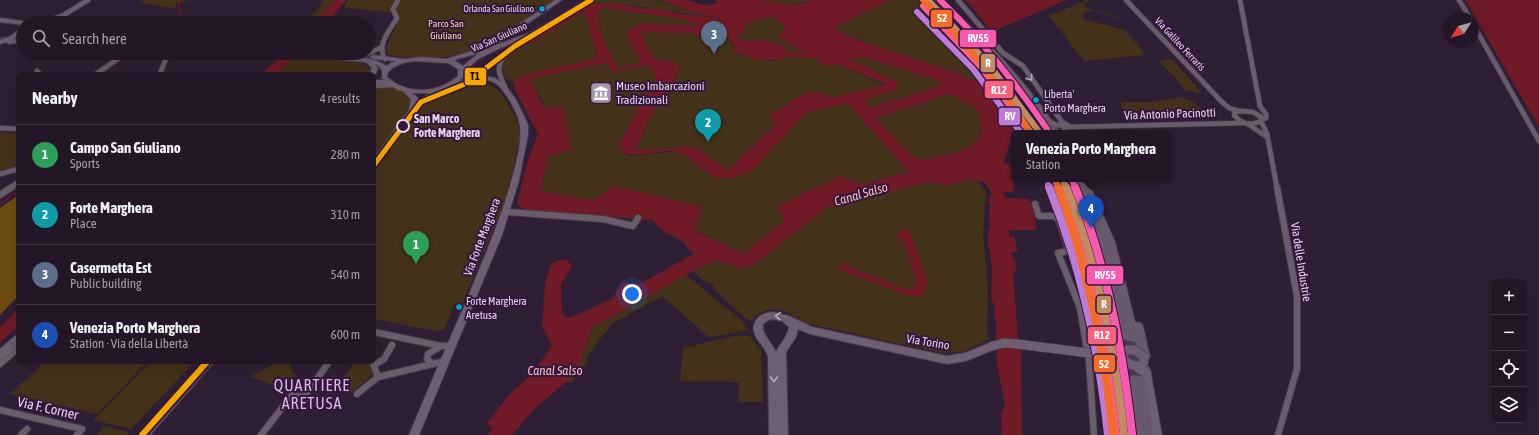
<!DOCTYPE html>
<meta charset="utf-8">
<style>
body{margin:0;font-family:"Asap Condensed",sans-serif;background:#2f2433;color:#f1f3f6}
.controls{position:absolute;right:12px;bottom:12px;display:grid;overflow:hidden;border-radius:6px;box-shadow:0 4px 16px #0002}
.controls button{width:36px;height:36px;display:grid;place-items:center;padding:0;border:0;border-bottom:1px solid #403644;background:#231727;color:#f1f3f6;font:20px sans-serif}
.compass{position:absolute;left:1443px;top:12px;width:36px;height:36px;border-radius:50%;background:#231727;box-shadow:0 4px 16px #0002;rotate:234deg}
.you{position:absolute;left:632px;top:294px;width:14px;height:14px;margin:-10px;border:3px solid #fff;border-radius:50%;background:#1a73e8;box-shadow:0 0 0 6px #1a73e833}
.badge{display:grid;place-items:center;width:26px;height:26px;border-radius:50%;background:#2563eb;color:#fff;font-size:13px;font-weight:700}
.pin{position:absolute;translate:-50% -33px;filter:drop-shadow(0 1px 2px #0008)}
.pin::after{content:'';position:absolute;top:21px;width:14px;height:12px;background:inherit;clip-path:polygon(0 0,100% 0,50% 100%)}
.popup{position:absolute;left:1011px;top:130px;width:160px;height:52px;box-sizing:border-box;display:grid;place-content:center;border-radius:6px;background:#231727;filter:drop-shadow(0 1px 3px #0005);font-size:13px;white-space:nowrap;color:#a39fa7}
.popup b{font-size:15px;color:#f1f3f6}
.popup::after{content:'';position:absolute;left:50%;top:100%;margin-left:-8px;border:8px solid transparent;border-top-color:#231727}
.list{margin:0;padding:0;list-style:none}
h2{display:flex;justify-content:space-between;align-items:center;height:52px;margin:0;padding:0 16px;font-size:17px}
h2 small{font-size:13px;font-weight:400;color:#a39fa7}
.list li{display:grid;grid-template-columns:26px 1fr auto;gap:12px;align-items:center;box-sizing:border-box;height:60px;padding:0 16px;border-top:1px solid #403644}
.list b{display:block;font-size:15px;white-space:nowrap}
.list p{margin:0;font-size:13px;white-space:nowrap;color:#a39fa7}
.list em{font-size:13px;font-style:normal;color:#a39fa7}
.icon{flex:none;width:22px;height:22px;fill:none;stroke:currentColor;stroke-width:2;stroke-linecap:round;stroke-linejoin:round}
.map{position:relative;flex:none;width:1539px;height:435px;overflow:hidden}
.search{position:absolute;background:#231727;box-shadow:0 4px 16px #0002;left:16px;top:16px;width:360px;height:44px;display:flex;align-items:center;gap:10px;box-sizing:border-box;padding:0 14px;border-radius:22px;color:#a39fa7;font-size:15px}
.panel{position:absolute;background:#231727;box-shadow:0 4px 16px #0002;left:16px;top:72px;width:360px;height:292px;border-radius:6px}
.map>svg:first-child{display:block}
</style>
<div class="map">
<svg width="1539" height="435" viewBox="0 0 1539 435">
<rect width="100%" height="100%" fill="#2f1f34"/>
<g fill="#43311a" fill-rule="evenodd">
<polygon points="144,0 190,0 176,3 176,7 171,8 140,3"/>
<polygon points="322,0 334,0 313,23 304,23 321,5"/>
<path d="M348 0H553C529 17 503 39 476 50 449 61 416 59 388 55L385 50 400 18 398 13 344 8Z"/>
<polygon points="595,0 658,0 686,10 717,18 621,4 591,4"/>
<polygon points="760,0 808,0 809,2 787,5"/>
<polygon points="890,0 919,0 992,81 978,82 949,70 876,46 836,30 836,26"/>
<polygon points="1087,0 1092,0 1085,3 1085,6 1089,9 1118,17 1118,16 1119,18 1116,20 1117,18 1093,11 1085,12 1081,14 1083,19 1125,30 1146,55 1084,61 1049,16"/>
<polygon points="605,8 670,17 709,25 640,24 631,45 641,62 617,68 601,34 597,10"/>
<path d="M581 11H585L597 52 596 59 527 74 513 83 503 76C503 73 502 70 502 67 503 56 519 41 530 44Z"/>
<polygon points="773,16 786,28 778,36 804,53 789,52 787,49 766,41 740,42 735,34 743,33 745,24"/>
<polygon points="643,32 692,33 695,36 727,35 735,50 741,55 766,61 777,61 788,57 812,57 827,66 838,64 885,85 833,98 815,92 808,92 769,116 775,124 727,170 699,149 691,147 639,150 636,148 660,97 671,93 676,87 675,81 680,66 672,61 654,59 641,34"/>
<path d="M296 56C312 57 365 55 371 71L370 74H277Z"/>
<polygon points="847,58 866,58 938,80 940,86 872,107 867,105 866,102 868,99 895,90 898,82"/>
<polygon points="1164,59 1173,60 1202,94 1184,90 1173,75 1159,62"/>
<polygon points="606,63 612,72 648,65 655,76 654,90 647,92 619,144 622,152 632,156 676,151 726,179 809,112 847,103 909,172 861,184 840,176 777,206 785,220 743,254 694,229 703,206 593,200 540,191 548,157 571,149 529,79"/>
<polygon points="471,82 489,84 501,93 517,120 519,129 519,142 506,200 462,304 455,303 444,330 436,331 374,319 374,167 419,105 431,97"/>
<polygon points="386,85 411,96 413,105 374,160 374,86"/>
<path d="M949 94 963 100 977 110C979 116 982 123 981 129 980 154 938 156 919 160L901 146 876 118Z"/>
<polygon points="1179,97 1192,101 1203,110 1196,115 1163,113 1134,118 1126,114 1121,104 1122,102 1152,102"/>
<polygon points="0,132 18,134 18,167 0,172"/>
<path d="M967 179 977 180 986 191 983 235 988 288 987 332 989 340 962 352 942 353 801 322C786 307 766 304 751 321L745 318 715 290 712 284 702 280 694 271 717 260 738 268 752 266 828 207 934 181 956 183ZM900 239 914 243 921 296 836 268 848 261 850 266 855 269 904 289 914 288 916 281 904 244Z"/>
<polygon points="686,275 741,320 748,330 709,337 662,296 612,324 587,356 588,361 571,383 568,381 573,370 583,359 582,353 588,341 592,328"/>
<polygon points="735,336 750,336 754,343 761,349 763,402 738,402 739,382 680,381 683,348"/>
<polygon points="44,362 143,362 146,363 97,414 10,394"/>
<polygon points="150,362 194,362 131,429 93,420"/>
<polygon points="278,362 290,363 292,373 297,374 284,388 250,377"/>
<polygon points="355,362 370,362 375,373 352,392 341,391 335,388"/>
<polygon points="105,426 129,432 127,435 97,435"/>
</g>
<polygon fill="#6d4c0e" points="18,195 18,296 0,315 0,208"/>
<g fill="#701a28" fill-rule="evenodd">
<polygon points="334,0 346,0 328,23 313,23"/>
<path d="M661 0C669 0 678 0 686 0 695 2 709 8 717 3L715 0C729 0 745 0 759 0 777 2 790 8 809 2L808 0H890L836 26V30L861 41 949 70 977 82H985C995 88 1013 114 1014 126 1015 134 1006 153 1004 162L1011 165 1014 192 1004 191V196L1007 198 1029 199 1035 218 1036 230H1009L1010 237H1014L1018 252H1011L1012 257 1015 258 1016 273H1013L1018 338 1023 353 1021 354 1022 435H1002L1001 414 1005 404 997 364 996 322 993 310 996 308 991 299 992 265 988 243V231L991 227 989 224 990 217 989 210 991 206 988 200 992 193 985 183 970 179 947 186 934 181 828 207 752 266 738 268 717 260 689 273 592 328 588 341 582 353 583 359 573 370 568 381 534 409 512 435H488L493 428 489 426 488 422 508 396 532 374 551 347 552 345 542 327 545 283 551 264 559 260H567L572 266 561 284 562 313 566 317H572L612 299 623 282 636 286 695 253 689 250 684 242 660 229 653 220 526 210 519 207 517 204 528 160 538 134 514 88V81L527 74 594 59 597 55 584 11 530 44 527 43 591 4H620L646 9 651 8 681 14 718 18 689 11ZM605 8 670 17 707 25 640 24 626 32 631 45 641 62 617 68 601 34 597 10ZM773 16 786 28 778 36 803 53 789 52C779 38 756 40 740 41L736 34H743L745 24ZM642 32 692 33C700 40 717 35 727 35L734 46V50L744 56 758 60H781L788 57 812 58 827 66 838 64 886 84 833 98 815 92H808L769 115 775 125 727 170 699 149 691 147 639 150 636 148 660 97 676 90 675 81 680 66 672 61 654 59 641 34ZM848 58H866L937 80 940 86 872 107 867 105 866 102 868 99 896 90 898 86V82ZM606 63 612 72 648 65 655 76 654 90 647 92 619 144 622 152C642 160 662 147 677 152 689 156 698 167 708 173 721 182 740 178 752 171L800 119 809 112 847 103 909 172 862 184 840 176 777 206 785 220 743 254 694 230 703 207 614 186 593 200 540 191 548 157 571 149 564 107H544L529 79ZM949 94 963 100 977 110C979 116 982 123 981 129 980 154 938 156 919 160L901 146 876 118Z"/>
<polygon points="966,0 1066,0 996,30 989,28"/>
<polygon points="1465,0 1539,0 1539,127"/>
<polygon points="284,53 299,53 277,74 262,74"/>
<polygon points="908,227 928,282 926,291 921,296 912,297 835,268 848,261 850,266 855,269 904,289 914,288 916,281 904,244 900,239 894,236"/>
<polygon points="18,309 18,326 0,343 0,327"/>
</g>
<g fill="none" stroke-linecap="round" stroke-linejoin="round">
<g stroke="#701a28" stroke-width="1.5">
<polyline points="174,23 181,14 178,0"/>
<polyline points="101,74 131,53"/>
<polyline points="0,204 18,191"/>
</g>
<polyline stroke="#4b3a50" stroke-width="6" stroke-dasharray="6 3.5" stroke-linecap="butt" points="0,40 23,36"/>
<g stroke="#4b3a50" stroke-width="11" stroke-dasharray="11 5.5" stroke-linecap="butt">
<polyline points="1125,336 1133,380"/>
<polyline points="1133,338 1141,381"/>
</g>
<g stroke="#483a4c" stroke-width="6">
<g id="street-far1">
<polyline points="958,0 1003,53 1023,66 1062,122 1069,126"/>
<polyline points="1126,0 1221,101 1229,108 1239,111"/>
<polyline points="1240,0 1260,106 1266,114 1266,118 1261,120"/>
<polyline points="1459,0 1470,18"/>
<polyline points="62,16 88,0"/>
<polyline points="47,21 62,16 58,23"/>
<polyline points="1473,24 1539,141"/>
<polyline points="156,53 160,53"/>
<polyline points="341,54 367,54 382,47"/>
<path d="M385 59C376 45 390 30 397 18L393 9 398 0"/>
<polyline points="37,71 40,74"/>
<polyline points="96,74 126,53"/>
<polyline points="160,74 168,53"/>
<polyline points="374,86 393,85"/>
<path d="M506 90C504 84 499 76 499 69 500 49 527 39 541 30"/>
<path d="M1239 111 1253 112 1261 117V121C1251 126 1241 124 1234 115L1235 112Z"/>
<polyline points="1048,121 1057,125 1071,127 1244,123"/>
<polyline points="1261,121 1267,134 1277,188"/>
<polyline points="1248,124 1267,137"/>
<polyline points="0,128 18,129"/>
<polyline points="1060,133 1068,127"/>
<polyline points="0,174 18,169"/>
<polyline points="10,188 18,182"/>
</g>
</g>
<g stroke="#483a4c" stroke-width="8">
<g id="street">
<polyline points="1277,187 1297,296 1297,369 1278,435"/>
<polyline points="0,195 12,187"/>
<polyline points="1035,204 1039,216 1054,216 1059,220 1069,251 1058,253 1080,308 1089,361 1094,435"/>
<polyline points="507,212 603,219 633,226 638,218"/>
<polyline points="374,332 441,346 451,346"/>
<polyline points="373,363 378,377"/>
<polyline points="0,364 18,348"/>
<polyline points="433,364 427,359 428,354 441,346"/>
<polyline points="374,365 384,359 392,345"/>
<polyline points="357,394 378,377 445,361"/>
<polyline points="304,397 329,362"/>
<polyline points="0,410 82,429 77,435"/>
<polyline points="21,435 27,429"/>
<polyline points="261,435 292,395 311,399"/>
</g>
</g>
<g stroke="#483a4c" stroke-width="2">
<g id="secondary">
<polygon points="367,58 369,59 378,68 375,75 374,76 374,74 370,74 372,68 364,60"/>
<path d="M462 70 472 74 495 78 504 84 515 98 524 116 528 125V135L519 180 502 235 419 435H409C427 391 446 348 465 304 481 265 498 227 510 186 515 167 522 146 520 126 519 115 505 89 495 83 477 73 465 89 449 86V84L470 78 460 73V71Z"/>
<polygon points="374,80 389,80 392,82 389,84 374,84"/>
<polygon points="404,87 417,97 418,101 438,88 442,88 443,89 422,104 413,113 377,165 374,165 374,158 409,110 411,99 401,89"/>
<path d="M773 312 789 316 812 327 947 356 965 353 992 342 995 343 997 346 995 349 966 361 947 364 810 334 798 329 796 337 786 352 788 435H769L768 357C765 344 747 335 756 320 760 314 766 313 773 312ZM773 319 782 321 789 327C788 337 780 343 776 352 772 342 750 323 773 319Z"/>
<polygon points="18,335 18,344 3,358 0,359 0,349 15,336"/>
<polygon points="203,362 214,362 150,435 139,435"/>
<polygon points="1145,365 1148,366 1150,369 1162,435 1152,435 1140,369 1142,366"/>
</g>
</g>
<g stroke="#483a4c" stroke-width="2">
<g id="primary">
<path d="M555 0H562L496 45 529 33 585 0H592L541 31 496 50 478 59 464 72 463 77 456 84 447 89 434 93H411L398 90 389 85 382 78V71L380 67 372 63 297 55 294 53C313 53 374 54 386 66L395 61 373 59 370 57 373 55 403 59 421 57 446 59 479 49 482 51 492 47 489 45 490 44ZM479 53 463 66 454 60ZM415 61 448 63 458 69V76C438 94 407 95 387 77L388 72C396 64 405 62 415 61Z"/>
<polygon points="0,18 23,21 26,23 23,23 23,25 0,22"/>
<polygon points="50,19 61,23 34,23 37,21"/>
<polygon points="23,27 23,32 12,40 23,38 23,42 9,44 6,42 0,44 0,40 9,37"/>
</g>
</g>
<g stroke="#483a4c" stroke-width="2">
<g id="highway">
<path d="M935 0H943C988 40 1027 83 1060 133H1052L1027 97 1000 64Z"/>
<polygon points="1070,179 1087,179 1115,242 1135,322 1141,323 1143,326 1150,357 1148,360 1144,362 1140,360 1135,342 1121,339 1119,336 1096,241"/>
<polygon points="1133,375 1145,377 1147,381 1153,435 1134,435 1127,380 1129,377"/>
</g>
</g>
<use href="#street-far1" stroke="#695d6c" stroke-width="4.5"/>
<use href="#street" stroke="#695d6c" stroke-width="6"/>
<use href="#secondary" fill="#6d5f71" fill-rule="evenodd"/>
<use href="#primary" fill="#6b5c70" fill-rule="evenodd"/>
<use href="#highway" fill="#68596d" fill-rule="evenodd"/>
<g stroke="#483a4c" stroke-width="10" stroke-linecap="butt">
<g id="secondary-bridge">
<polyline points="992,346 1004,343 1017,344 1112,356"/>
<path d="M1144 357 1135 350H1125L1122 354C1124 363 1131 366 1140 366L1144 362"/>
<polyline points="1137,367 1147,374"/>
</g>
</g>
<use href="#secondary-bridge" stroke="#6d5f71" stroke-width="9"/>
<g stroke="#33173c" stroke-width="8">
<g id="rail-1-far1">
<polyline points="928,0 988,63 1040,133"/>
<polyline points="1063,179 1066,188"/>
</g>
</g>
<g stroke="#33173c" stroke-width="10">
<path id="rail-1" d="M1066 187C1098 267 1115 349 1124 435"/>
</g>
<g stroke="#33173c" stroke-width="8">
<g id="rail-2-far1">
<polyline points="923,6 980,66 1030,133"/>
<polyline points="1056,182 1058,188"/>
</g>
</g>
<g stroke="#33173c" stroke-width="10">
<path id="rail-2" d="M1058 187C1090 267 1107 349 1116 435"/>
</g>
<g stroke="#33173c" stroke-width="8">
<g id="rail-3-far1">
<path d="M940 0C981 39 1015 82 1047 129"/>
<polyline points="1072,179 1075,188"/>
</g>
</g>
<g stroke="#33173c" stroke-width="10">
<path id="rail-3" d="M1075 187C1107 267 1123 349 1132 434"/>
</g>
<g stroke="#33173c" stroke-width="8">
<g id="rail-4-far1">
<polyline points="917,12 973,69 1021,133"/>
<polyline points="1048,185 1049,188"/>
</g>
</g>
<g stroke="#33173c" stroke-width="10">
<path id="rail-4" d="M1049 187C1081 267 1099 349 1108 435"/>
</g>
<g stroke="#33173c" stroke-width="8">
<g id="rail-5-far1">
<path d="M923 0C965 40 1000 85 1031 133"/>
<polyline points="1055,179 1058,188"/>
</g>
</g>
<g stroke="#33173c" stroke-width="10">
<path id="rail-5" d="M1058 187C1088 267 1104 350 1113 435"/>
</g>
<use href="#rail-1-far1" stroke="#c18c65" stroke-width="6"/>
<use href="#rail-1" stroke="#c18c65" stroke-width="8"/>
<use href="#rail-2-far1" stroke="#f8607d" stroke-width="6"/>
<use href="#rail-2" stroke="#f8607d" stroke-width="8"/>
<use href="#rail-3-far1" stroke="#f75aaf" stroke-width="6"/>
<use href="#rail-3" stroke="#f75aaf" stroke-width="8"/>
<use href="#rail-4-far1" stroke="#bd7bd9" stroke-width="6"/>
<use href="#rail-4" stroke="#bd7bd9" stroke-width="8"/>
<use href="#rail-5-far1" stroke="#f36c2b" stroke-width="6"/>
<use href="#rail-5" stroke="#f36c2b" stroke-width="8"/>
<g stroke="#33173c" stroke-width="8">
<polyline id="tram-1-far1" points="374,165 421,102 465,84 515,46 591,0"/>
</g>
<g stroke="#33173c" stroke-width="10">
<polyline id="tram-1" points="142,435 207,362"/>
</g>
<use href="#tram-1-far1" stroke="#f7a600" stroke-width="5"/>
<use href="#tram-1" stroke="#f7a600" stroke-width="6"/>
</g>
<defs><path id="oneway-chevron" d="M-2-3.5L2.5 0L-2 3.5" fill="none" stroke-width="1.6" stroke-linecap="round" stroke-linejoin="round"/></defs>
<use stroke="#b5a5b9" href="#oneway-chevron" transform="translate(1030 78) rotate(55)"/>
<g stroke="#bcacc2">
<use href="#oneway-chevron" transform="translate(778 316) rotate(-175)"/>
<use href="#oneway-chevron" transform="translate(774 379) rotate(88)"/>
</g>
<defs>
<g id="museum-square" transform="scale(1.15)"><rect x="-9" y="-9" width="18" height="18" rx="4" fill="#a795ac" stroke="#33173c"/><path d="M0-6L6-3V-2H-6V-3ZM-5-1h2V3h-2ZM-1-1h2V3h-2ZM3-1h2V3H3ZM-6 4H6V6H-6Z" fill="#fff"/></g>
</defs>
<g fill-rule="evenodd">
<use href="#museum-square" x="601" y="93"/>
</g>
<g fill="#00a9ce" stroke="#33173c" stroke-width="1.5">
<circle cx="542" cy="9" r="3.5"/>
<circle cx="1036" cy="100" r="3.5"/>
<circle cx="459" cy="307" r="3.5"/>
</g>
<circle fill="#33173c" stroke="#e7d5ed" stroke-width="2" cx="403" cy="126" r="6"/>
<g text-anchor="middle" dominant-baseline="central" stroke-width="4" stroke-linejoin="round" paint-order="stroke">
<g font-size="9" fill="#e7d5ed" stroke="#33173c" text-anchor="end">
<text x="534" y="9">Orlanda San Giuliano</text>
</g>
<g font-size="10" fill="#fddca9" stroke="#33173c">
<text x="446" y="23">Parco San<tspan x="446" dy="12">Giuliano</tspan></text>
</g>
<g font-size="10" fill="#e7d5ed" stroke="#33173c">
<text transform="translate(499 37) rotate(-24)">Via San Giuliano</text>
<text transform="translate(1180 44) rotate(47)">Via Galileo Ferraris</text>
</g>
<g font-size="11" fill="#e7d5ed" stroke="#33173c" text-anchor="start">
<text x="1044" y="94">Liberta'<tspan x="1044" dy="14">Porto Marghera</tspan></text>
<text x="466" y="301">Forte Marghera<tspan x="466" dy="14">Aretusa</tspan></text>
</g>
<g font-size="12" fill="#e7d5ed" stroke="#33173c" text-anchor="start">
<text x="616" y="86">Museo Imbarcazioni<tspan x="616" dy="14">Tradizionali</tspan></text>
</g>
<g font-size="12" fill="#e7d5ed" stroke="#33173c">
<text transform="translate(1170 114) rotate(-2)">Via Antonio Pacinotti</text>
<text transform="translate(482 237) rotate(-69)">Via Forte Marghera</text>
<text transform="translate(1301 262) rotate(81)">Via delle Industrie</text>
<text transform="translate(928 342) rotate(10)">Via Torino</text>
</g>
<g font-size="12" font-weight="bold" fill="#e7d5ed" stroke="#33173c" text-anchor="start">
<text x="414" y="119">San Marco<tspan x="414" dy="14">Forte Marghera</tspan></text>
</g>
<g font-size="13" font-style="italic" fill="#fdbdbd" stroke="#33173c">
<text transform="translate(861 194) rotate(-16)">Canal Salso</text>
<text x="555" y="370">Canal Salso</text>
</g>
<g font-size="14" fill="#e7d5ed" stroke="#33173c">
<text transform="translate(48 408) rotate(13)">Via F. Corner</text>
</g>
<g font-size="16" letter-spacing="1" fill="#dcb9e8" stroke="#33173c">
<text x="312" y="385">QUARTIERE<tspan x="312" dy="18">ARETUSA</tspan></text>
</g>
</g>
<g stroke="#33173c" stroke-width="1.5">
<rect x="930" y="9" width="23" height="19" rx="4" fill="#f36c2b"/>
<rect x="959" y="29" width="38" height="19" rx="4" fill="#f75aaf"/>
<rect x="980" y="53" width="16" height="20" rx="4" fill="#c18c65"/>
<rect x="464" y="67" width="23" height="19" rx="4" fill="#f7a600"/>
<rect x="984" y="80" width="30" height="19" rx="4" fill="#f8607d"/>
<rect x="998" y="107" width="23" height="19" rx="4" fill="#bd7bd9"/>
<rect x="1086" y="265" width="38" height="20" rx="4" fill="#f75aaf"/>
<rect x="1096" y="295" width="16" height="19" rx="4" fill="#c18c65"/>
<rect x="1087" y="326" width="30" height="19" rx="4" fill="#f8607d"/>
<rect x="1093" y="354" width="23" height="19" rx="4" fill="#f36c2b"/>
</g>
<g font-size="11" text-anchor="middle" font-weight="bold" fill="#fff">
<text x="942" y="22">52</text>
<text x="978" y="42">RV55</text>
<text x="988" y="67">R</text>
<text x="999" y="94">R12</text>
<text x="1010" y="120">RV</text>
<text x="1105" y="279">RV55</text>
<text x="1104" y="308">R</text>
<text x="1102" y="339">R12</text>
<text x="1104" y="368">52</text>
</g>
<g font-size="11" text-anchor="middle" font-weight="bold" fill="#111">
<text x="475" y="80">T1</text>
</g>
</svg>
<div class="controls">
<button>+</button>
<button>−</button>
<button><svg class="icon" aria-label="locate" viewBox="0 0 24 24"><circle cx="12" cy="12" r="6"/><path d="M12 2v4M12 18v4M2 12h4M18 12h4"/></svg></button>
<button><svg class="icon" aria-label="layers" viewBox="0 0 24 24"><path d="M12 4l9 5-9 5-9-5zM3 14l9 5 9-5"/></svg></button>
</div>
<svg class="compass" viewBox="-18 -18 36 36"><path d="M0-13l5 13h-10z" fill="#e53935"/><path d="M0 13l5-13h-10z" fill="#a39fa7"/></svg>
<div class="you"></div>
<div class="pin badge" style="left:416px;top:264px;background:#2e9e5b">1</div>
<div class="pin badge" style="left:708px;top:142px;background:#0f9aa8">2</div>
<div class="pin badge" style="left:714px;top:54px;background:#5c6f8a">3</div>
<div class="pin badge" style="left:1091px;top:228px;background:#1a4fb4">4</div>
<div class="popup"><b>Venezia Porto Marghera</b>Station</div>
<div class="search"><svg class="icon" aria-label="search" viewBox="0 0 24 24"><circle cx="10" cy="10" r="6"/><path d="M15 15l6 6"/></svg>Search here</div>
<section class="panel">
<h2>Nearby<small>4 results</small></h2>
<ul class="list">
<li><span class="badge" style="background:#2e9e5b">1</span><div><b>Campo San Giuliano</b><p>Sports</p></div><em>280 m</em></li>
<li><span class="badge" style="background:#0f9aa8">2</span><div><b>Forte Marghera</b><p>Place</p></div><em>310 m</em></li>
<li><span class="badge" style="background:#5c6f8a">3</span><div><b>Casermetta Est</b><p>Public building</p></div><em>540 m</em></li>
<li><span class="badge" style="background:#1a4fb4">4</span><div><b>Venezia Porto Marghera</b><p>Station · Via della Libertà</p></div><em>600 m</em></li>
</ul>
</section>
</div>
